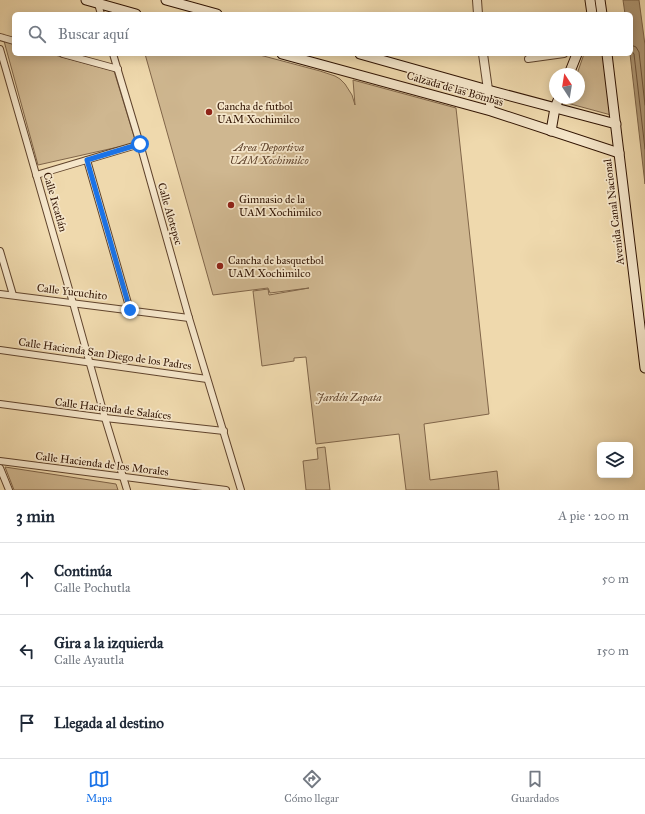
<!DOCTYPE html>
<html lang="es">
<meta charset="utf-8">
<style>
body{margin:0;font-family:"IM FELL Great Primer",serif;background:#f2f2f3;color:#1f2937}
.controls{position:absolute;right:12px;bottom:12px;display:grid;overflow:hidden;border-radius:6px;box-shadow:0 2px 10px #0003}
.controls button{width:36px;height:36px;display:grid;place-items:center;padding:0;border:0;border-bottom:1px solid #e0e1e3;background:#fff;color:#1f2937;font:20px sans-serif}
.compass{position:absolute;left:549px;top:68px;width:36px;height:36px;border-radius:50%;background:#fff;box-shadow:0 2px 10px #0003;rotate:348deg}
.stop{position:absolute;width:12px;height:12px;margin:-9px;border:3px solid #1a73e8;border-radius:50%;background:#fff}
.stop.end{background:#1a73e8;border-color:#fff;box-shadow:0 1px 4px #0008}
.list{margin:0;padding:0;list-style:none}
h2{display:flex;justify-content:space-between;align-items:center;height:52px;margin:0;padding:0 16px;font-size:17px}
h2 small{font-size:13px;font-weight:400;color:#747a83}
.list li{display:grid;grid-template-columns:26px 1fr auto;gap:12px;align-items:center;box-sizing:border-box;height:72px;padding:0 16px;border-top:1px solid #e0e1e3}
.list b{display:block;font-size:15px;white-space:nowrap}
.list p{margin:0;font-size:13px;white-space:nowrap;color:#747a83}
.list em{font-size:13px;font-style:normal;color:#747a83}
.icon{flex:none;width:22px;height:22px;fill:none;stroke:currentColor;stroke-width:2;stroke-linecap:round;stroke-linejoin:round}
.map{position:relative;flex:none;width:645px;height:490px;overflow:hidden}
.search{position:absolute;background:#fff;box-shadow:0 2px 10px #0003;left:12px;right:12px;top:12px;height:44px;display:flex;align-items:center;gap:10px;box-sizing:border-box;padding:0 14px;border-radius:6px;color:#747a83;font-size:15px}
.sheet{height:268px;background:#fff}
nav{display:flex;justify-content:space-around;align-items:center;box-sizing:border-box;height:56px;border-top:1px solid #e0e1e3;background:#fff;font-size:11px;color:#747a83}
nav a{display:grid;justify-items:center;gap:2px}
nav .on{color:#1a73e8}
.map>svg:first-child{display:block}
</style>
<div class="map">
<svg width="645" height="490" viewBox="0 0 645 490">
<rect width="100%" height="100%" fill="#efd9ad"/>
<filter id="stains"><feTurbulence type="fractalNoise" baseFrequency=".005" numOctaves="4"/><feColorMatrix values="0 0 0 0 .2 0 0 0 0 .09 0 0 0 0 .02 0 0 0 .5 -.17"/></filter>
<radialGradient id="worn" r=".72"><stop offset=".6" stop-color="#630" stop-opacity="0"/><stop offset="1" stop-color="#630" stop-opacity=".3"/></radialGradient>
<g fill="#cfb790" stroke="#806549">
<polygon points="4,41 14,44 14,54 51,54 114,71 136,143 38,165"/>
<polygon points="145,54 256,54 320,71 335,76 340,79 345,84 352,95 355,105 353,80 456,108 489,414 424,424 430,480 497,471 499,490 406,490 399,434 316,444 306,357 294,358 294,361 262,366 253,291 268,289 269,295 309,288 270,293 268,288 213,295"/>
<polygon points="584,54 604,54 611,115 567,103 569,98 579,98 579,74 577,74"/>
<polygon points="325,447 330,490 306,490 303,461 318,459 317,448"/>
<polygon points="5,467 116,484 118,490 14,490"/>
</g>
<polygon fill="#ae9673" stroke="#7c6246" points="623,0 639,0 645,45 645,184 630,54 631,54 631,14 625,14"/>
<g fill="none" stroke-linecap="round" stroke-linejoin="round">
<g stroke="#6f543a" stroke-width="1">
<polyline points="631,45 636,47 639,52 645,105"/>
<polyline points="631,50 634,54 645,149"/>
</g>
<g stroke="#60442d" stroke-width="8">
<g id="minor">
<polyline points="98,4 101,14"/>
<polyline points="0,37 14,41"/>
<polyline points="0,49 73,303 105,418 127,490"/>
<polyline points="63,54 118,69"/>
<polyline points="113,54 140,144 189,318 241,490"/>
<polyline points="528,59 564,54"/>
<polyline points="87,160 130,310"/>
<polyline points="36,175 140,144"/>
<polyline points="0,251 13,295"/>
<polyline points="0,294 189,318"/>
<polyline points="0,350 207,379"/>
<polyline points="0,404 105,418 224,431"/>
<polyline points="0,461 226,490"/>
<polyline points="0,468 9,490"/>
</g>
</g>
<g stroke="#60442d" stroke-width="10">
<g id="tertiary">
<polyline points="477,0 478,14"/>
<polyline points="483,54 491,111"/>
</g>
</g>
<g stroke="#301302" stroke-width="11">
<g id="secondary">
<polyline points="86,0 136,14"/>
<polyline points="166,0 217,14"/>
<polyline points="590,0 592,14"/>
<polyline points="600,0 602,14"/>
<polyline points="282,54 491,111 619,153"/>
<polyline points="360,54 488,90 616,124"/>
<polyline points="607,54 645,368"/>
<polyline points="569,74 577,54"/>
<polyline points="551,131 555,108 559,98"/>
</g>
</g>
<use href="#minor" stroke="#f5e6ca" stroke-width="6"/>
<use href="#tertiary" stroke="#f5e6ca" stroke-width="8"/>
<use href="#secondary" stroke="#f5e6ca" stroke-width="9"/>
</g>
<g fill="none" stroke-linecap="round" stroke-linejoin="round">
<polyline stroke="#1a73e8" stroke-width="5" points="130,310 87,160 140,144"/>
</g>
<g fill="#8f2418" stroke="#f5e6ca" stroke-width="1.5">
<circle cx="209" cy="112" r="4"/>
<circle cx="231" cy="205" r="4"/>
<circle cx="220" cy="266" r="4"/>
</g>
<g text-anchor="middle" dominant-baseline="central" stroke-width="3.5" stroke-linejoin="round" paint-order="stroke">
<g font-size="11" fill="#301302" stroke="#f5e6ca">
<text transform="translate(455 89) rotate(16)">Calzada de las Bombas</text>
<text transform="translate(55 202) rotate(74)">Calle Ixcatlán</text>
<text transform="translate(614 212) rotate(-97)">Avenida Canal Nacional</text>
<text transform="translate(170 214) rotate(74)">Calle Alotepec</text>
<text transform="translate(72 292) rotate(7)">Calle Yucuchito</text>
<text transform="translate(105 354) rotate(8)">Calle Hacienda San Diego de los Padres</text>
<text transform="translate(113 409) rotate(7)">Calle Hacienda de Salaíces</text>
<text transform="translate(102 464) rotate(7)">Calle Hacienda de los Morales</text>
</g>
<g font-size="11" fill="#301302" stroke="#f5e6ca" text-anchor="start">
<text x="217" y="106">Cancha de futbol<tspan x="217" dy="13">UAM Xochimilco</tspan></text>
<text x="239" y="199">Gimnasio de la<tspan x="239" dy="13">UAM Xochimilco</tspan></text>
<text x="228" y="260">Cancha de basquetbol<tspan x="228" dy="13">UAM Xochimilco</tspan></text>
</g>
<g font-size="11" font-style="italic" fill="#60442d" stroke="#f5e6ca">
<text x="269" y="147">Area Deportiva<tspan x="269" dy="13">UAM Xochimilco</tspan></text>
<text x="349" y="397">Jardín Zapata</text>
</g>
</g>
<rect width="100%" height="100%" filter="url(#stains)"/>
<rect width="100%" height="100%" fill="url(#worn)"/>
</svg>
<div class="controls">
<button><svg class="icon" aria-label="layers" viewBox="0 0 24 24"><path d="M12 4l9 5-9 5-9-5zM3 14l9 5 9-5"/></svg></button>
</div>
<svg class="compass" viewBox="-18 -18 36 36"><path d="M0-13l5 13h-10z" fill="#e53935"/><path d="M0 13l5-13h-10z" fill="#747a83"/></svg>
<div class="stop" style="left:140px;top:144px"></div>
<div class="stop end" style="left:130px;top:310px"></div>
<div class="search"><svg class="icon" aria-label="search" viewBox="0 0 24 24"><circle cx="10" cy="10" r="6"/><path d="M15 15l6 6"/></svg>Buscar aquí</div>
</div>
<section class="sheet">
<h2>3 min<small>A pie · 200 m</small></h2>
<ul class="list">
<li><svg class="icon" aria-label="ahead" viewBox="0 0 24 24"><path d="M12 20V5M6 11l6-6 6 6"/></svg><div><b>Continúa</b><p>Calle Pochutla</p></div><em>50 m</em></li>
<li><svg class="icon" aria-label="left" viewBox="0 0 24 24"><path d="M17 20v-9H6M10 6l-5 5 5 5"/></svg><div><b>Gira a la izquierda</b><p>Calle Ayautla</p></div><em>150 m</em></li>
<li><svg class="icon" aria-label="arrive" viewBox="0 0 24 24"><path d="M6 21V4h12l-3 4 3 4H6"/></svg><div><b>Llegada al destino</b></div></li>
</ul>
</section>
<nav>
<a class="on"><svg class="icon" aria-label="map" viewBox="0 0 24 24"><path d="M3 6l6-2 6 2 6-2v14l-6 2-6-2-6 2zM9 4v14M15 6v14"/></svg>Mapa</a>
<a><svg class="icon" aria-label="directions" viewBox="0 0 24 24"><path d="M12 3l9 9-9 9-9-9zM9 14v-3h6M13 9l2 2-2 2"/></svg>Cómo llegar</a>
<a><svg class="icon" aria-label="saved" viewBox="0 0 24 24"><path d="M7 4h10v16l-5-4-5 4z"/></svg>Guardados</a>
</nav>
